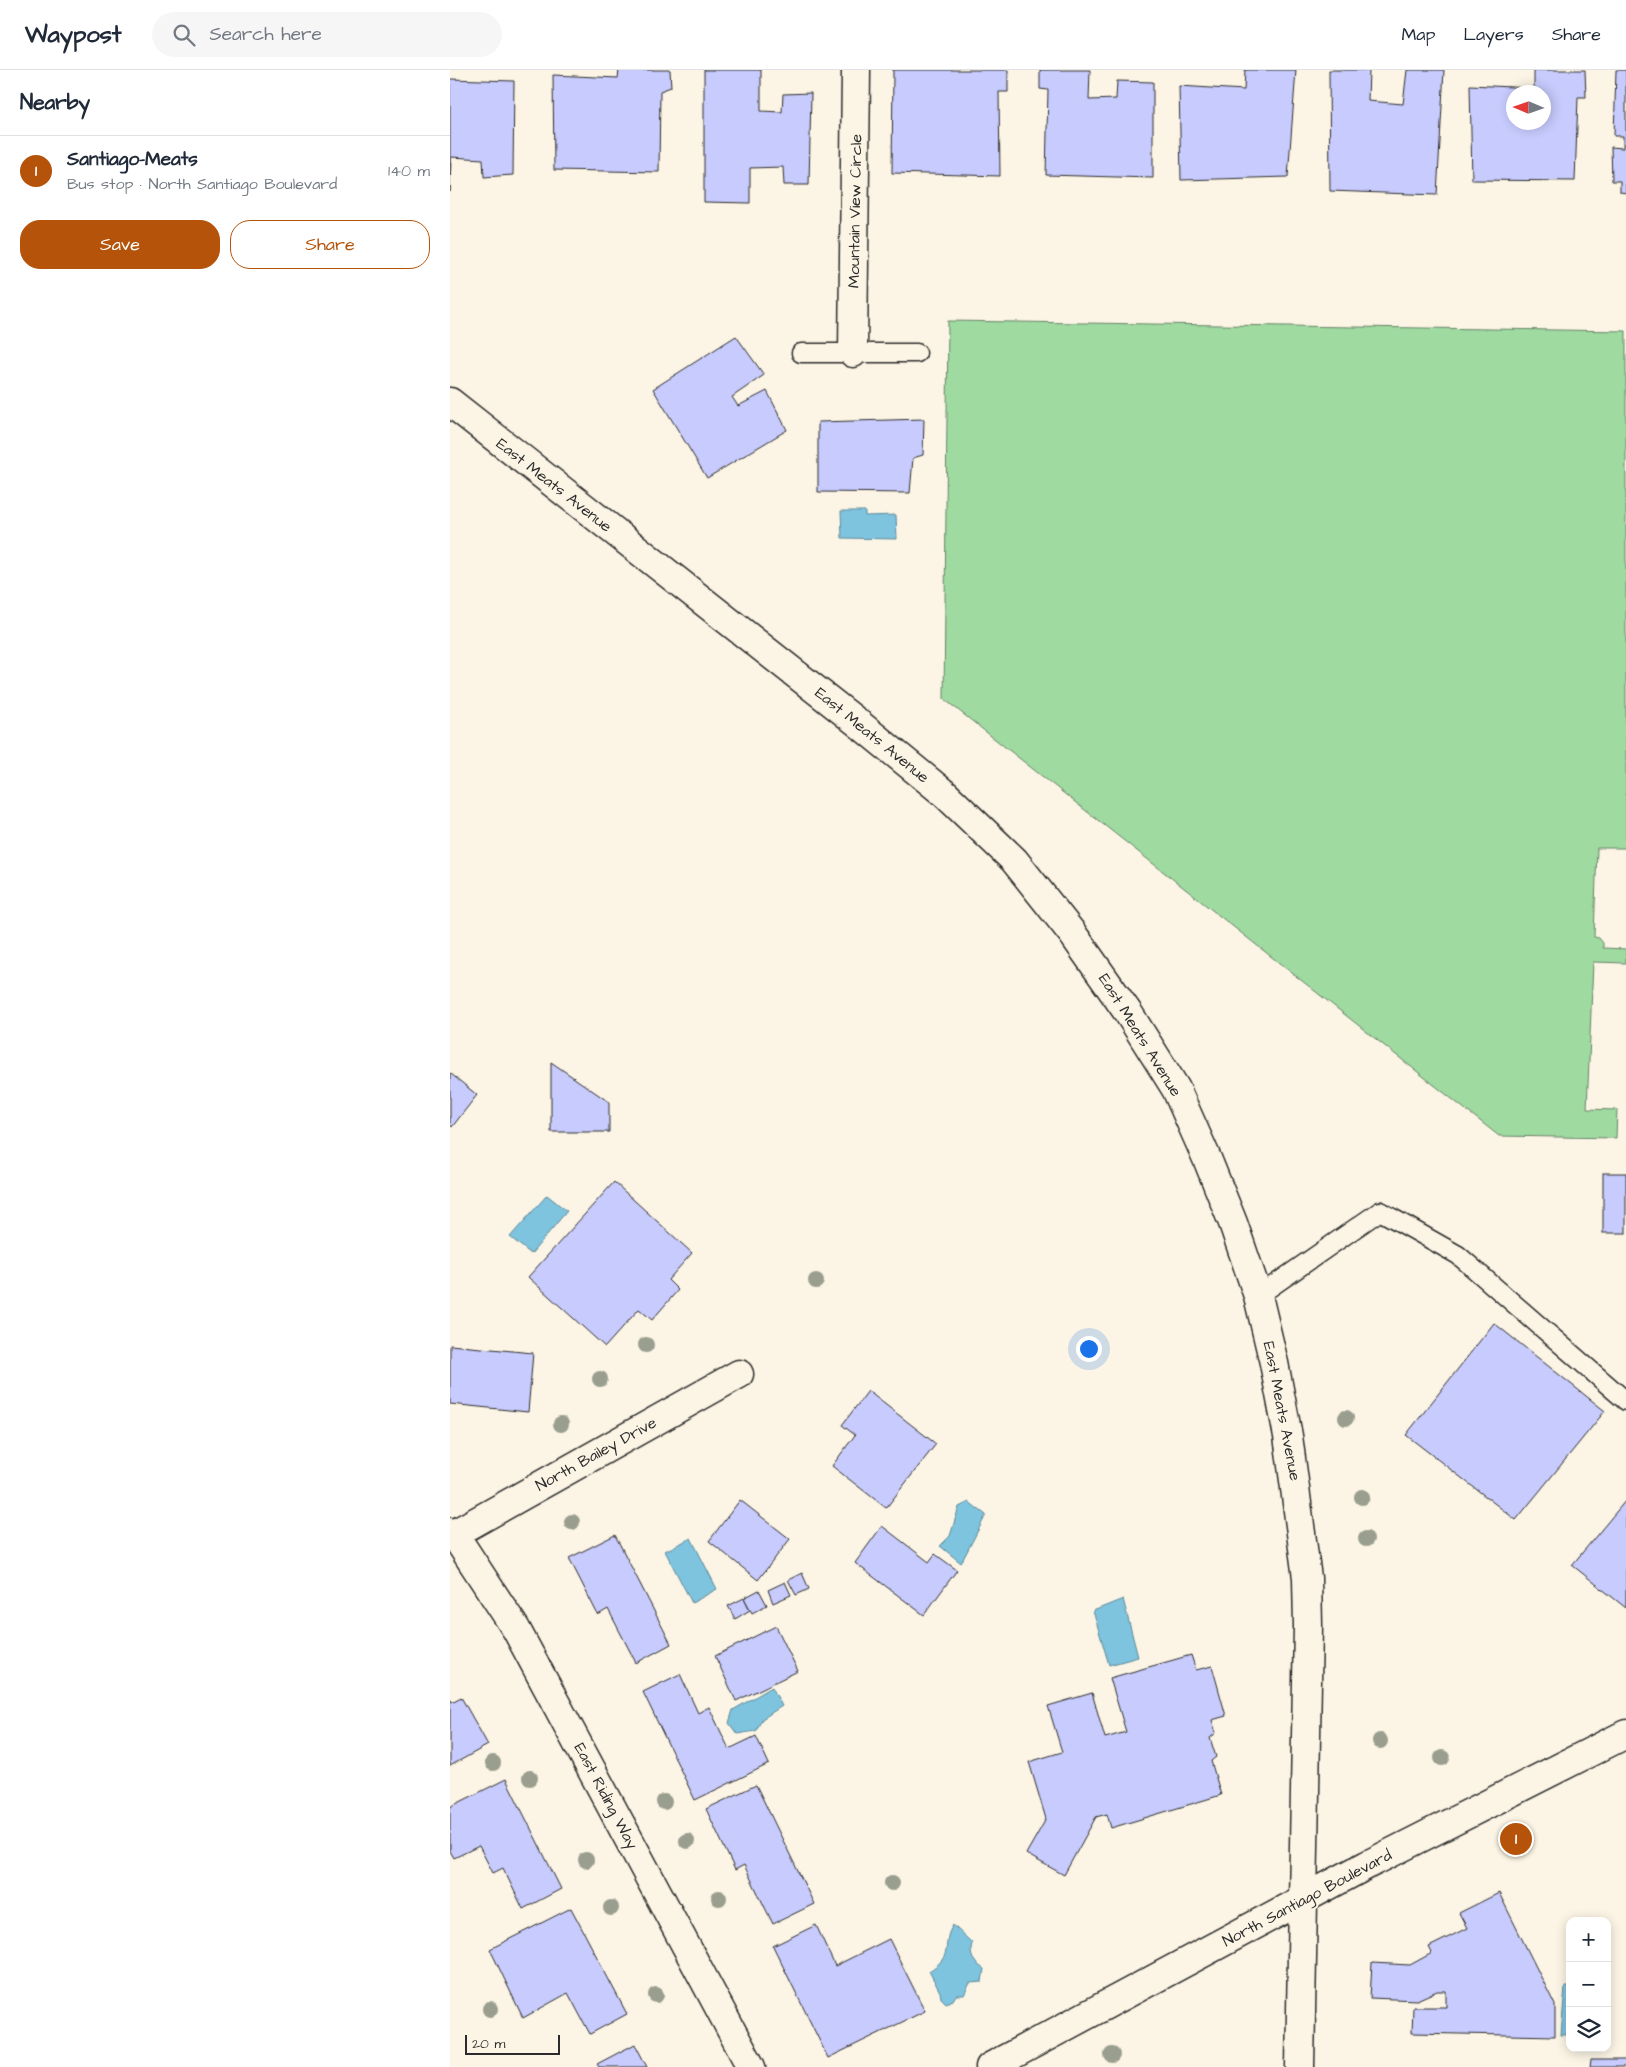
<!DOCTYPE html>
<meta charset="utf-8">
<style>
body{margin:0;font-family:"Architects Daughter",sans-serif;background:#f6f6f7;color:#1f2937}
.controls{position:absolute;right:15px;bottom:15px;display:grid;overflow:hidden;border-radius:10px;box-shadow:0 2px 12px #0003}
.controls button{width:45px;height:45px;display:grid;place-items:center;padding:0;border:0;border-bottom:1px solid #e0e1e3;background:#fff;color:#1f2937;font:25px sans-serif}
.compass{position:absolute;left:1056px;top:15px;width:45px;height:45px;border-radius:50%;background:#fff;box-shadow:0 2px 12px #0003;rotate:272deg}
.scale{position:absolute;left:15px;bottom:12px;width:95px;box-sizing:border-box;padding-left:5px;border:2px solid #2b2b2b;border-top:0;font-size:14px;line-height:18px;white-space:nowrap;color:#2b2b2b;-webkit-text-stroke:4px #fcf5e5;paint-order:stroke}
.you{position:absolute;left:638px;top:1278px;width:18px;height:18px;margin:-12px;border:4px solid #fff;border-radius:50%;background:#1a73e8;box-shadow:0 0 0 8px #1a73e833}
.badge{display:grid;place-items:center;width:32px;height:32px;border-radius:50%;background:#b45309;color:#fff;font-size:16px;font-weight:700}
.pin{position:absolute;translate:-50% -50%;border:2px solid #fff;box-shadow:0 1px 5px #0006}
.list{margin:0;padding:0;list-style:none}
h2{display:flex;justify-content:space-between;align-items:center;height:65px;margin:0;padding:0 20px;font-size:21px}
h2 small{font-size:16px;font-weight:400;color:#747a83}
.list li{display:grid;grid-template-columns:32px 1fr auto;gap:15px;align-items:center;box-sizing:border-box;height:70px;padding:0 20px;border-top:1px solid #e0e1e3}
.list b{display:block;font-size:19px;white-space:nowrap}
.list p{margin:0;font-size:16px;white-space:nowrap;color:#747a83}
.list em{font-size:16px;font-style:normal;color:#747a83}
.actions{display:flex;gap:10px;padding:15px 20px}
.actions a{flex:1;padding:11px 0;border:1px solid #b45309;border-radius:20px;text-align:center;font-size:18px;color:#b45309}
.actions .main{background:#b45309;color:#fff}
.icon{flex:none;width:28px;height:28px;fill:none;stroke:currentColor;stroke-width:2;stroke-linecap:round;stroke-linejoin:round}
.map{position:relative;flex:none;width:1176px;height:1997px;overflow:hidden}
header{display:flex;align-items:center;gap:30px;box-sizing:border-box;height:70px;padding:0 25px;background:#fff;border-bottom:1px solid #e0e1e3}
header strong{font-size:24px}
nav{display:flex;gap:28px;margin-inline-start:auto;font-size:18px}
.search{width:350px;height:45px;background:#f6f6f7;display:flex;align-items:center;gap:12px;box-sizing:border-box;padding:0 18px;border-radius:28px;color:#747a83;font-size:19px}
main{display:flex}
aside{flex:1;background:#fff}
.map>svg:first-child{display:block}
</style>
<header>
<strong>Waypost</strong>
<div class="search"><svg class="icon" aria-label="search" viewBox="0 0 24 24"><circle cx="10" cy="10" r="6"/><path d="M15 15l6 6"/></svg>Search here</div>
<nav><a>Map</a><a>Layers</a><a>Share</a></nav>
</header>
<main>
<aside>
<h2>Nearby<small></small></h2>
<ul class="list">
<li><span class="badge">1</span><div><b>Santiago-Meats</b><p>Bus stop · North Santiago Boulevard</p></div><em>140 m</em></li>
</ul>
<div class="actions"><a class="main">Save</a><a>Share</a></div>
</aside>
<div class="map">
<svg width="1176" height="1997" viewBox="0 0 1176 1997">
<rect width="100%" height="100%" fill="#fcf5e5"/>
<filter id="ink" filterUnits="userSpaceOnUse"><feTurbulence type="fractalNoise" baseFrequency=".02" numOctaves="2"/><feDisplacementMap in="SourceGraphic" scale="10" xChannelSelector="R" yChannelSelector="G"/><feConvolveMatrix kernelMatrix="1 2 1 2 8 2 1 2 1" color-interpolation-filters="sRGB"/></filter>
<g filter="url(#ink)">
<polygon fill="#9fdaa1" stroke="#658266" points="498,251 1176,261 1176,778 1147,778 1144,867 1149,868 1153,873 1153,878 1176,879 1176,893 1143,892 1137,1039 1167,1040 1166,1068 1049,1066 494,629"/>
<g fill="#7ec4df" stroke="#5d8797">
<polygon points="391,441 415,441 415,446 446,445 447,469 392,468"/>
<polygon points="97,1125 117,1141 81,1184 60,1167"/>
<polygon points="519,1432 536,1445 511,1493 490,1476 500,1466 509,1437"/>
<polygon points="241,1468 267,1519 242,1533 215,1481"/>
<polygon points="673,1529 688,1587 659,1595 643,1541"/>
<polygon points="322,1617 332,1636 312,1649 306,1661 287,1664 279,1653 283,1640"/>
<path d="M503 1855 522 1873C519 1886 523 1892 534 1899L532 1912 520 1913 514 1925H506L503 1930 496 1933 491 1928 490 1922 479 1901C506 1884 490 1875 503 1855Z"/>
<polygon points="1115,1917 1120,1917 1120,1965 1111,1965"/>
</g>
<g fill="#c7cbfd" stroke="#2b2b2b" fill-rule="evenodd">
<polygon points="169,0 220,0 221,17 210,21 209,102 104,100 103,5 168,8"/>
<polygon points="254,0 311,0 311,41 332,42 333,24 361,23 359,115 334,115 333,97 300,98 300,133 254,132"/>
<polygon points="443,0 558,0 558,22 549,22 550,106 442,103"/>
<polygon points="590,0 640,0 639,30 666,29 667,11 703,12 703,108 596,105 598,20 590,19"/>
<polygon points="795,0 846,0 838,107 731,110 729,16 794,20"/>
<polygon points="879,0 919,0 918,31 953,34 957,0 994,0 987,125 880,121"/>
<path d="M1084 0H1135L1136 27H1128L1125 111 1022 110 1020 15 1084 18ZM1064 22H1094V52H1064Z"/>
<polygon points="1166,0 1176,0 1176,123 1170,122 1170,111 1162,111 1161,77 1173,78 1173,66 1164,66"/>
<polygon points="0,9 64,11 63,105 34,107 33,89 1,87 0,122"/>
<polygon points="286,266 314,305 282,327 288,336 317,321 337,360 257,408 203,319"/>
<polygon points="474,349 473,385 463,388 460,423 368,422 368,352"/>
<polygon points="101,992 159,1032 159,1062 101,1062"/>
<polygon points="0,1003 27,1025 2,1057 0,1055"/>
<rect x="1153" y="1103" width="23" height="60"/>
<polygon points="164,1112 242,1183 218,1210 228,1220 202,1250 189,1239 155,1277 78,1207"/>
<polygon points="1044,1253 1155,1341 1066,1450 956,1365"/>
<polygon points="0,1275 83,1283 78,1342 0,1334"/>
<polygon points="418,1321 486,1374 436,1438 382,1396 405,1365 392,1355"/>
<polygon points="290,1430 340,1469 308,1510 259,1471"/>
<polygon points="1176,1430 1176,1538 1122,1495"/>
<polygon points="432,1456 479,1492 485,1484 507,1500 474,1545 405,1493"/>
<polygon points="165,1465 221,1574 186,1593 158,1539 148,1545 119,1488"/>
<polygon points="352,1503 359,1519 346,1525 338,1510"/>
<polygon points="335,1512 341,1525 323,1533 318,1520"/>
<polygon points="309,1520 317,1535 302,1543 294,1528"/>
<polygon points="294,1528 300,1540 285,1549 278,1536"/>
<polygon points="326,1556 348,1601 286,1631 265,1586"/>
<polygon points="741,1585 746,1600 762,1596 776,1646 762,1650 766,1663 760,1668 766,1687 761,1691 771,1725 661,1758 657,1744 646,1747 614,1805 576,1784 596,1749 579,1692 612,1682 598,1636 642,1623 655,1668 676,1662 660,1608"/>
<polygon points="230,1604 248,1643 259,1637 279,1679 306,1666 319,1694 245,1730 193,1622"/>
<polygon points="11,1627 38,1675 0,1696 0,1628 2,1632"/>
<polygon points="56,1709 111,1819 73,1839 53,1798 43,1803 29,1776 4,1788 0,1781 0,1737"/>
<polygon points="306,1715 364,1834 323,1854 294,1795 285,1800 256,1739"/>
<polygon points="1049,1823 1105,1935 1105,1966 962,1963 963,1937 996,1937 996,1921 987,1921 967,1930 920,1928 922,1893 960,1895 982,1883 979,1877 1017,1858 1009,1843"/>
<polygon points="121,1838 177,1944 140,1964 118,1923 73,1948 40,1879"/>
<polygon points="366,1855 385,1896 439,1869 475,1941 378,1988 323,1876"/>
<polygon points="185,1974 197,1997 149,1997 147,1994"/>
<polygon points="1141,1990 1176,1990 1176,1997 1140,1997"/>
</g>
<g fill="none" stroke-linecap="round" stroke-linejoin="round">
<g stroke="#2b2b2b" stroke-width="21">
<g id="service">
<polyline points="351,283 467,283"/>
<polyline points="808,1226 930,1141 1008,1185 1176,1331"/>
</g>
</g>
<g stroke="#2b2b2b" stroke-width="31">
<g id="minor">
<polyline points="403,283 406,0"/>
<polyline points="0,1462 4,1464 66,1559 301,1997"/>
<polyline points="4,1464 289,1304"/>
</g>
</g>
<g stroke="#2b2b2b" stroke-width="31">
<polyline id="tertiary" points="0,332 408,653 495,724 564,790 622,863 679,944 726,1019 758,1091 783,1153 808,1226 824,1293 838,1366 857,1508 858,1556 850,1997"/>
</g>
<g stroke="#2b2b2b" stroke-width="31">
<polyline id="secondary" points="540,1997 917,1795 1176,1664"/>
</g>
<use href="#service" stroke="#fcf5e5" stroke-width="18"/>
<use href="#minor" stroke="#fcf5e5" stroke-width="28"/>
<use href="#tertiary" stroke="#fcf5e5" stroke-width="28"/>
<use href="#secondary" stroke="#fcf5e5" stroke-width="28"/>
</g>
<g fill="#999e8f">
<circle cx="366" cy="1211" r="8"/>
<circle cx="196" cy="1275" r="8"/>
<circle cx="150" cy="1309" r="8"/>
<circle cx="896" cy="1348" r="8"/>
<circle cx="111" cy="1354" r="8"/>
<circle cx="912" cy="1427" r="8"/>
<circle cx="122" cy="1452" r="8"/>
<circle cx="916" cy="1469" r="8"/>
<circle cx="930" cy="1671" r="8"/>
<circle cx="992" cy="1688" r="8"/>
<circle cx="43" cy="1693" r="8"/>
<circle cx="80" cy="1708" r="8"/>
<circle cx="214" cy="1732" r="8"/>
<circle cx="237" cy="1771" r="8"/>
<circle cx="136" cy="1790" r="8"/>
<circle cx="442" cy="1813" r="8"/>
<circle cx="269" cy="1828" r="8"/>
<circle cx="161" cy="1838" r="8"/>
<circle cx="206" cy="1925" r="8"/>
<circle cx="40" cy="1939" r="8"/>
<circle cx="662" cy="1985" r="8"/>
</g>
</g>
<g text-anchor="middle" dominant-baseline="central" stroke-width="4" stroke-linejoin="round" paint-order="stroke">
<g font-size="16" fill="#2b2b2b" stroke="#fcf5e5">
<text transform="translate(405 141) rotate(-89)">Mountain View Circle</text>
<text transform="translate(104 415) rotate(38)">East Meats Avenue</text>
<text transform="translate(422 665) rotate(39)">East Meats Avenue</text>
<text transform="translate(690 965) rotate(58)">East Meats Avenue</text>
<text transform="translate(832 1341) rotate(79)">East Meats Avenue</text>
<text transform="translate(146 1384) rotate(-29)">North Bailey Drive</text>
<text transform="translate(156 1726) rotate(62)">East Riding Way</text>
<text transform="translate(857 1828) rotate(-28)">North Santiago Boulevard</text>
</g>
</g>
</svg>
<div class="controls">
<button>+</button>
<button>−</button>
<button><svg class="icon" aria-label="layers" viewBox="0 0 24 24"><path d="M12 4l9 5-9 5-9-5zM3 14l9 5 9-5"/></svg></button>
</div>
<svg class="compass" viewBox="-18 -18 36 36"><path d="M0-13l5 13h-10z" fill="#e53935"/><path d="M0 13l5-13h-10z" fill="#747a83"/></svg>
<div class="scale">20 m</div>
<div class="you"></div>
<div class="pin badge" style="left:1066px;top:1769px">1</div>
</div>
</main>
